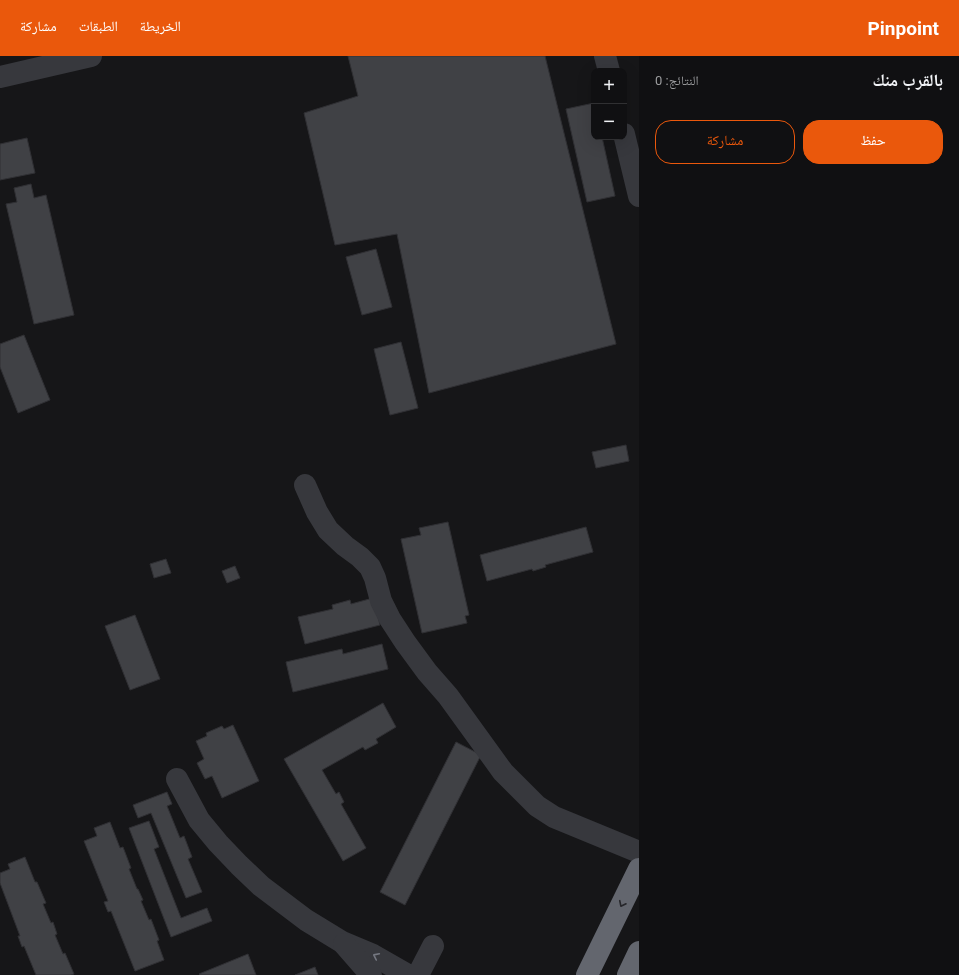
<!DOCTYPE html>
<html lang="ar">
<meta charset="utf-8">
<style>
body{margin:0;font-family:Roboto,"Noto Naskh Arabic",sans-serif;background:#19191b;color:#f1f3f6;direction:rtl}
.controls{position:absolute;right:12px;top:12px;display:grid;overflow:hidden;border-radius:8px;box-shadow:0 4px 16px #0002}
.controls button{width:36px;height:36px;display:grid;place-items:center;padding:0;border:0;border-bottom:1px solid #303032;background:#101012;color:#f1f3f6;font:20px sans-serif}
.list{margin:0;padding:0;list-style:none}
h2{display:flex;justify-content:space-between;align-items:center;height:52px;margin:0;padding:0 16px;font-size:17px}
h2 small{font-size:13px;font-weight:400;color:#9c9d9f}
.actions{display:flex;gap:8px;padding:12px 16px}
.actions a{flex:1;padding:9px 0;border:1px solid #ea580c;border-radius:16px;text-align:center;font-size:14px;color:#ea580c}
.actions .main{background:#ea580c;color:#fff}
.map{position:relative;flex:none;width:639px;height:919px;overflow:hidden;direction:ltr}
header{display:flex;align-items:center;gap:24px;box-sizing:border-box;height:56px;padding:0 20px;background:#ea580c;color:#fff}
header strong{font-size:19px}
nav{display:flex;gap:22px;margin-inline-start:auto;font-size:14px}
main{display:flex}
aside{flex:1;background:#101012}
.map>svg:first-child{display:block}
</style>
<header>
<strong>Pinpoint</strong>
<nav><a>الخريطة</a><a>الطبقات</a><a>مشاركة</a></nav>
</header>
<main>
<aside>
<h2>بالقرب منك<small>النتائج: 0</small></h2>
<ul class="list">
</ul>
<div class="actions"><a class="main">حفظ</a><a>مشاركة</a></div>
</aside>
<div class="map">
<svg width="639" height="919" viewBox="0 0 639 919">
<rect width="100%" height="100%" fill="#161618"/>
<g fill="#404145" stroke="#303034">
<polygon points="348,0 545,0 616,288 429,337 397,178 335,189 304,57 358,40"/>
<polygon points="594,47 594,81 602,81 615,140 587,146 566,53"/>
<polygon points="27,82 35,117 0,124 0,88"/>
<polygon points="31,128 34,142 46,139 74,259 34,268 6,148 17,146 14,132"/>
<polygon points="376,193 392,251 362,259 346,201"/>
<polygon points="24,279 50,344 18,357 0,311 0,288"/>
<polygon points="401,286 418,352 390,359 374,293"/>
<polygon points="626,389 629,405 596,412 592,396"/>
<polygon points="448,466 469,559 465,560 467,567 422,577 401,483 421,479 419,472"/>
<polygon points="586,471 593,496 545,509 546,511 533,515 532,513 487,525 480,499"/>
<polygon points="166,503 171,517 154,522 150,508"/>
<polygon points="235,510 240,522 227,527 222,515"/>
<polygon points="373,542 380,569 305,588 298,561 333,553 332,549 350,544 351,548"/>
<polygon points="135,559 160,623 130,634 105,570"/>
<polygon points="382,588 388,613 293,636 286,606 342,593 343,598"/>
<polygon points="383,647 396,671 376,683 378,687 365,694 363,691 322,714 336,738 339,736 344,746 341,748 366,792 343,805 284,703"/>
<polygon points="233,669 259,725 222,742 212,720 205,723 197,707 204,703 196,685 207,680 206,677 222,670 224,673"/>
<polygon points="456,686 481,699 405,849 380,836"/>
<polygon points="167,736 172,748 167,750 180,782 184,780 192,801 188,803 202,836 186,842 151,757 138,762 133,749"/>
<polygon points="149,765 159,791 154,793 181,862 207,852 212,865 171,881 129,772"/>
<polygon points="110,766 120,792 123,791 131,812 129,813 137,833 138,833 143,844 141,845 149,864 151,863 159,884 157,885 164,904 135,915 111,855 108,856 104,846 108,845 84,785 97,780 94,772"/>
<polygon points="25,801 35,826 37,826 46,847 43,848 51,867 53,866 57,878 55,879 63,898 65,897 74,918 71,919 36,919 24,890 22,891 18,880 20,880 0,827 0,817 10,813 8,808"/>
<polygon points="248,898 256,919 200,919 199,918"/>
<polygon points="315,911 318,919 295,919"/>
</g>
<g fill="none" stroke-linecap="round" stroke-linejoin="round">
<g stroke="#37383d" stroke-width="22">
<polyline points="605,0 609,15"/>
<polyline points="0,21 91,0"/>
<polyline points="624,78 639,140"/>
<polyline points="305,429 317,456 328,474 345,490 360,501 370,511 375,522 381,545 390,563 405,586 427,616 448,640 503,716 537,750 554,761 639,796"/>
<polyline points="177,723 199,764 218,787 239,809 261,830 306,864 342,886 373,899 408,919"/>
<polyline points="344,888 371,919"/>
<polyline points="418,919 433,890"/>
</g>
<g stroke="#63666e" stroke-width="22">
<polyline points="587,919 639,813"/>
<polyline points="628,919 639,896"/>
</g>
</g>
<defs><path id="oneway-chevron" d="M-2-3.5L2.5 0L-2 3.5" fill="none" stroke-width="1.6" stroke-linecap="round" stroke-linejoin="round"/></defs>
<use stroke="#26262a" href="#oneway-chevron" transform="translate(622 848) rotate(116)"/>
<use stroke="#757881" href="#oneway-chevron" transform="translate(376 900) rotate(-154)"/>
</svg>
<div class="controls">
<button>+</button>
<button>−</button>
</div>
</div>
</main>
